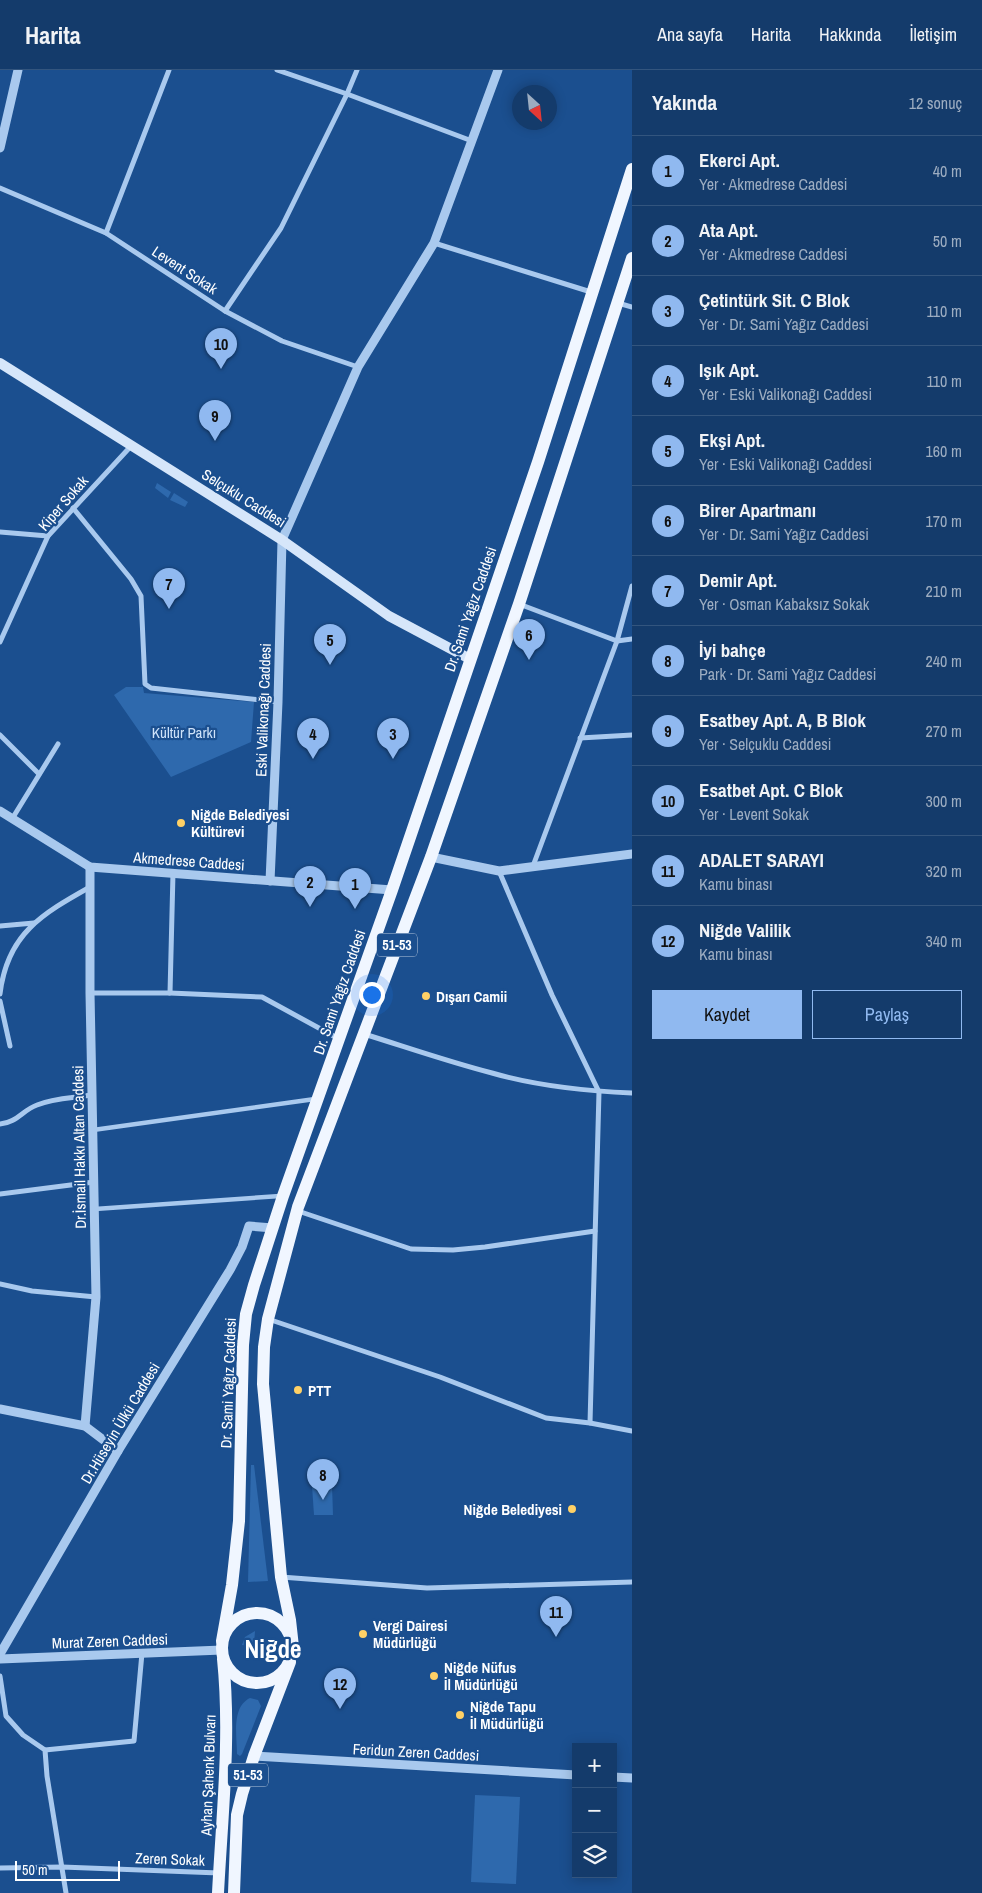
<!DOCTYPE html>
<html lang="tr">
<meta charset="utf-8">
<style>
body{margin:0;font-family:"Archivo Narrow",sans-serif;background:#214673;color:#f1f3f6}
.controls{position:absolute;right:15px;bottom:15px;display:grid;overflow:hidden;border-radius:0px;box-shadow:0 2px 12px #0003}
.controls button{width:45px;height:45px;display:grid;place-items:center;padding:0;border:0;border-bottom:1px solid #33557e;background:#143b6b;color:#f1f3f6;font:25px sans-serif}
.compass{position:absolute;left:512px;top:15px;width:45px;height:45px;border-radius:50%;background:#143b6b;box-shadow:0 2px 12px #0003;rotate:153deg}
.scale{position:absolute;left:15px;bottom:12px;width:105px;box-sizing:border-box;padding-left:5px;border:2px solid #fff;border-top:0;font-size:14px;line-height:18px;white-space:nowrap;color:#fff;-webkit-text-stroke:4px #1b4f8f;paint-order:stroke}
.you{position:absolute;left:371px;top:924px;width:18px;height:18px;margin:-12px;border:4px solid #fff;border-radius:50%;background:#1a73e8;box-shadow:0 0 0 8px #1a73e833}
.badge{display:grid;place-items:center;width:32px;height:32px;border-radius:50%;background:#90b9f0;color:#111;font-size:16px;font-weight:700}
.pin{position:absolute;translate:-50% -41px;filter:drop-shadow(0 1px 2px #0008)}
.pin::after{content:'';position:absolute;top:26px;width:18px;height:15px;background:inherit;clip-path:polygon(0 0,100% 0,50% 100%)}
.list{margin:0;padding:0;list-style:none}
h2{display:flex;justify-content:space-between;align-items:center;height:65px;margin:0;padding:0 20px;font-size:21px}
h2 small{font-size:16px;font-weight:400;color:#9dadc1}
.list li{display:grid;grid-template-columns:32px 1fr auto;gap:15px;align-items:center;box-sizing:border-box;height:70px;padding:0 20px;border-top:1px solid #33557e}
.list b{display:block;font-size:19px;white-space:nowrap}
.list p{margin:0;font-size:16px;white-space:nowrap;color:#9dadc1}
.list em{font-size:16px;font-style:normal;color:#9dadc1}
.actions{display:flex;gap:10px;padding:15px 20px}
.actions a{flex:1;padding:11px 0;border:1px solid #90b9f0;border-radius:0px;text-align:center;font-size:18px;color:#90b9f0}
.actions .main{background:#90b9f0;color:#111}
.icon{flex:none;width:28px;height:28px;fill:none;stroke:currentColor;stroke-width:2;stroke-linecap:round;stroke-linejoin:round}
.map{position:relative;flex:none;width:632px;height:1823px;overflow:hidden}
header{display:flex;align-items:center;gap:30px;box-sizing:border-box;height:70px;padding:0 25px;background:#143b6b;border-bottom:1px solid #33557e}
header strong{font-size:24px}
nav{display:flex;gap:28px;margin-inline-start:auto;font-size:18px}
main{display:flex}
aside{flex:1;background:#143b6b}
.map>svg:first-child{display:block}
</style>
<header>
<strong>Harita</strong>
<nav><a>Ana sayfa</a><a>Harita</a><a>Hakkında</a><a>İletişim</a></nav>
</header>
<main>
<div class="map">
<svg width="632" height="1823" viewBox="0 0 632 1823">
<rect width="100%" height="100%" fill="#1b4f8f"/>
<g fill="#2e69ad">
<polygon points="157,413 171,422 168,428 155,418"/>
<polygon points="174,423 188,432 185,437 170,430"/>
<polygon points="126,617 143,617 144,623 254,632 251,672 171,707 114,625"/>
<polygon points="251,1395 254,1395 268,1511 248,1512"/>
<polygon points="332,1415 333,1445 314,1445 312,1416"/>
<polygon points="255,1561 254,1574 251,1576 242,1575 245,1567"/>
<path d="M250 1628 258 1630 261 1636 242 1684 240 1686 237 1684C237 1667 231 1637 250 1628Z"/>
<polygon points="475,1725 520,1727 516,1814 471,1812"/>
</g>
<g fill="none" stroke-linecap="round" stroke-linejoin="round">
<g stroke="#a9c9ee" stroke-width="4.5">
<polyline points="93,1060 315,1029"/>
<polyline points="95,1139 280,1126"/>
</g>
<g stroke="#a9c9ee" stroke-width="5">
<polyline points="277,0 347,24 472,71"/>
<polyline points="0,118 106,163 225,241 282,271 358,297"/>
<polyline points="106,163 169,0"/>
<polyline points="434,173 591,222"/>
<polyline points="618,233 632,237"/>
<polyline points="225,241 281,158 347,24 357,0"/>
<polyline points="73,438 131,509 141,526 145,614 151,618 278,632"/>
<polyline points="0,462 48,466"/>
<polyline points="519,534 617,571 632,569"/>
<polyline points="0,572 48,466 132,375"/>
<polyline points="0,665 39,704"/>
<polyline points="580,668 632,665"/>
<polyline points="12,749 58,674"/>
<polyline points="533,796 617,571 632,516"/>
<polyline points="499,801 552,925 599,1022 590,1353"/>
<polyline points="0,856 34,853"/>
<polyline points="90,923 170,923 262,927 339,969"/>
<polyline points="170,923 173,803"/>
<path d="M0 924C7 864 42 844 90 817"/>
<polyline points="0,931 10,976"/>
<path d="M364 964C406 977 449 992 492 1003 537 1016 585 1021 632 1023"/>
<path d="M0 1054C16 1053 23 1040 37 1035 54 1028 74 1028 91 1025"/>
<polyline points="0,1124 94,1112"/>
<polyline points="298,1141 411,1179 453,1180 485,1177 595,1161"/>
<polyline points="0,1214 32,1221 96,1227"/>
<polyline points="268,1249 440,1307 546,1348 590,1353 632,1361"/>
<polyline points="281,1507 427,1518 632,1512"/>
<polyline points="0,1606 6,1646 23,1665 45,1680 47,1706 66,1823"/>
<polyline points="45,1680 134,1671 142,1583"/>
<polyline points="0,1798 62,1797 219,1803"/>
</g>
<g stroke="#a9c9ee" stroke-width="9">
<polyline points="0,78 18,0"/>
<polyline points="0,741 90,797 392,820"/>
<polyline points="431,787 499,801 632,784"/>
<polyline points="270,811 278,632 282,470 358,297 434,173 498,0"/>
<polyline points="0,1339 85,1356 118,1381"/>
<polyline points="85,1356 96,1227 90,923 90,797"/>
<polyline points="0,1584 118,1381 230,1200 242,1177 249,1156 273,1158"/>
<polyline points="0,1589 222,1580"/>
<polyline points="254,1686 576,1705"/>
<polyline points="613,1707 632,1708"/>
</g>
<polyline stroke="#d6e6fa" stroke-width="10" points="0,293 282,470 389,546 470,589"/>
<g stroke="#f0f6ff" stroke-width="12">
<circle cx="257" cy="1578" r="35"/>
<polyline points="222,1571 232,1515 239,1451 243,1275 246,1244 254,1215 283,1126 392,820 538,392 632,99"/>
<polyline points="293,1577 290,1550 281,1507 263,1314 264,1277 268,1249 298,1137 431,787 519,534 632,188"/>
<path d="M218 1823C222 1745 231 1667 223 1589"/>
<polyline points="234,1823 237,1745 242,1724 254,1686 290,1592"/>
</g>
</g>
<g fill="#ffd166" stroke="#1b4f8f" stroke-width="2">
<circle cx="181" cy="753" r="5"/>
<circle cx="426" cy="926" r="5"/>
<circle cx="298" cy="1320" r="5"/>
<circle cx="572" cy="1439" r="5"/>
<circle cx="363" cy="1564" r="5"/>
<circle cx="434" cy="1606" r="5"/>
<circle cx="460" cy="1645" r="5"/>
</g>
<g text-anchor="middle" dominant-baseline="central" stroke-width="4.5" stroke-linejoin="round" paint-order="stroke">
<g fill="#1b4f8f" stroke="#bbcadd" stroke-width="1">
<rect x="377" y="863.5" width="40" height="23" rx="4"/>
<rect x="228" y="1693.5" width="40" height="23" rx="4"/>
</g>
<g font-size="14" font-weight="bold" fill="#fff">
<text x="397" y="875">51-53</text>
<text x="248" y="1705">51-53</text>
</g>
<g font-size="15" fill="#fff" stroke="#1b4f8f">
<text transform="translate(185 200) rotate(33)">Levent Sokak</text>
<text transform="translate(244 428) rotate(32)">Selçuklu Caddesi</text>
<text transform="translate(63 433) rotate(-49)">Kiper Sokak</text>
<text transform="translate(470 539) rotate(-71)">Dr. Sami Yağız Caddesi</text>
<text transform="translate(263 640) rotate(-88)">Eski Valikonağı Caddesi</text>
<text transform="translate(189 791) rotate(4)">Akmedrese Caddesi</text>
<text transform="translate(339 922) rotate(-71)">Dr. Sami Yağız Caddesi</text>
<text transform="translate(79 1077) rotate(-91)">Dr.İsmail Hakkı Altan Caddesi</text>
<text transform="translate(228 1313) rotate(-88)">Dr. Sami Yağız Caddesi</text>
<text transform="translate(120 1353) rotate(-59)">Dr.Hüseyin Ülkü Caddesi</text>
<text transform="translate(110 1571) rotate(-2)">Murat Zeren Caddesi</text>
<text transform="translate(416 1682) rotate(3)">Feridun Zeren Caddesi</text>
<text transform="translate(208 1705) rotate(-88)">Ayhan Şahenk Bulvarı</text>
<text transform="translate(170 1789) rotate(2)">Zeren Sokak</text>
</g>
<g font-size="15" fill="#cfe3fa" stroke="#1b4f8f">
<text x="184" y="662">Kültür Parkı</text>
</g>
<g font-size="15" font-weight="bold" fill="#fff" stroke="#1b4f8f" text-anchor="start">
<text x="191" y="744">Niğde Belediyesi<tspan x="191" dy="17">Kültürevi</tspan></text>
<text x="436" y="926">Dışarı Camii</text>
<text x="308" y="1320">PTT</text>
<text x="562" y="1439" text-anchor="end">Niğde Belediyesi</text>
<text x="373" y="1555">Vergi Dairesi<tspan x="373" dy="17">Müdürlüğü</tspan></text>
<text x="444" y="1597">Niğde Nüfus<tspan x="444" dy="17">İl Müdürlüğü</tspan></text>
<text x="470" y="1636">Niğde Tapu<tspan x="470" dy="17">İl Müdürlüğü</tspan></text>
</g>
<g font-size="25" font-weight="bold" fill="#fff" stroke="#1b4f8f">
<text x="273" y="1579">Niğde</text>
</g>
</g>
</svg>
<div class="controls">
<button>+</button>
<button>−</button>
<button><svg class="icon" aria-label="layers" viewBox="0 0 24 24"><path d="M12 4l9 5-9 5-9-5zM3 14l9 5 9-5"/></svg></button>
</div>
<svg class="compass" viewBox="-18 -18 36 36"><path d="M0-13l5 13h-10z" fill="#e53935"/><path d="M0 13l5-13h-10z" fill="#9dadc1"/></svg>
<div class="scale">50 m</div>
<div class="you"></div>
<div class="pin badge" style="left:355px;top:839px">1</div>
<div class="pin badge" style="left:310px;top:837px">2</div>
<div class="pin badge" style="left:393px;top:689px">3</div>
<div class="pin badge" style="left:313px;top:689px">4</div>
<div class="pin badge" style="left:330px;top:595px">5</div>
<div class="pin badge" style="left:529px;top:590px">6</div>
<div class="pin badge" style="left:169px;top:539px">7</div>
<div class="pin badge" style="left:323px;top:1430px">8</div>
<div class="pin badge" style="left:215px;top:371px">9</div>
<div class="pin badge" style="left:221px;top:299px">10</div>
<div class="pin badge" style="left:556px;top:1567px">11</div>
<div class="pin badge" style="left:340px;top:1639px">12</div>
</div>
<aside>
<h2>Yakında<small>12 sonuç</small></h2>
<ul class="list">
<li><span class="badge">1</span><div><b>Ekerci Apt.</b><p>Yer · Akmedrese Caddesi</p></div><em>40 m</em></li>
<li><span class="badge">2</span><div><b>Ata Apt.</b><p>Yer · Akmedrese Caddesi</p></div><em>50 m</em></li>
<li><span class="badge">3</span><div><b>Çetintürk Sit. C Blok</b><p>Yer · Dr. Sami Yağız Caddesi</p></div><em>110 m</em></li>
<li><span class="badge">4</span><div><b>Işık Apt.</b><p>Yer · Eski Valikonağı Caddesi</p></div><em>110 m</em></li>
<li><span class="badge">5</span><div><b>Ekşi Apt.</b><p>Yer · Eski Valikonağı Caddesi</p></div><em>160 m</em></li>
<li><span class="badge">6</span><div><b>Birer Apartmanı</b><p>Yer · Dr. Sami Yağız Caddesi</p></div><em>170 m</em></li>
<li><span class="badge">7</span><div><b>Demir Apt.</b><p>Yer · Osman Kabaksız Sokak</p></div><em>210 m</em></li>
<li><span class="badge">8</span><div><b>İyi bahçe</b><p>Park · Dr. Sami Yağız Caddesi</p></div><em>240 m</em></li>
<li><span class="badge">9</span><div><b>Esatbey Apt. A, B Blok</b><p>Yer · Selçuklu Caddesi</p></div><em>270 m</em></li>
<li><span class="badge">10</span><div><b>Esatbet Apt. C Blok</b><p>Yer · Levent Sokak</p></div><em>300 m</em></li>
<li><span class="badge">11</span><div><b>ADALET SARAYI</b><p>Kamu binası</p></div><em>320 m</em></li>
<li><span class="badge">12</span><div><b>Niğde Valilik</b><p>Kamu binası</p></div><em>340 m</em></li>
</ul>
<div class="actions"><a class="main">Kaydet</a><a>Paylaş</a></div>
</aside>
</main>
